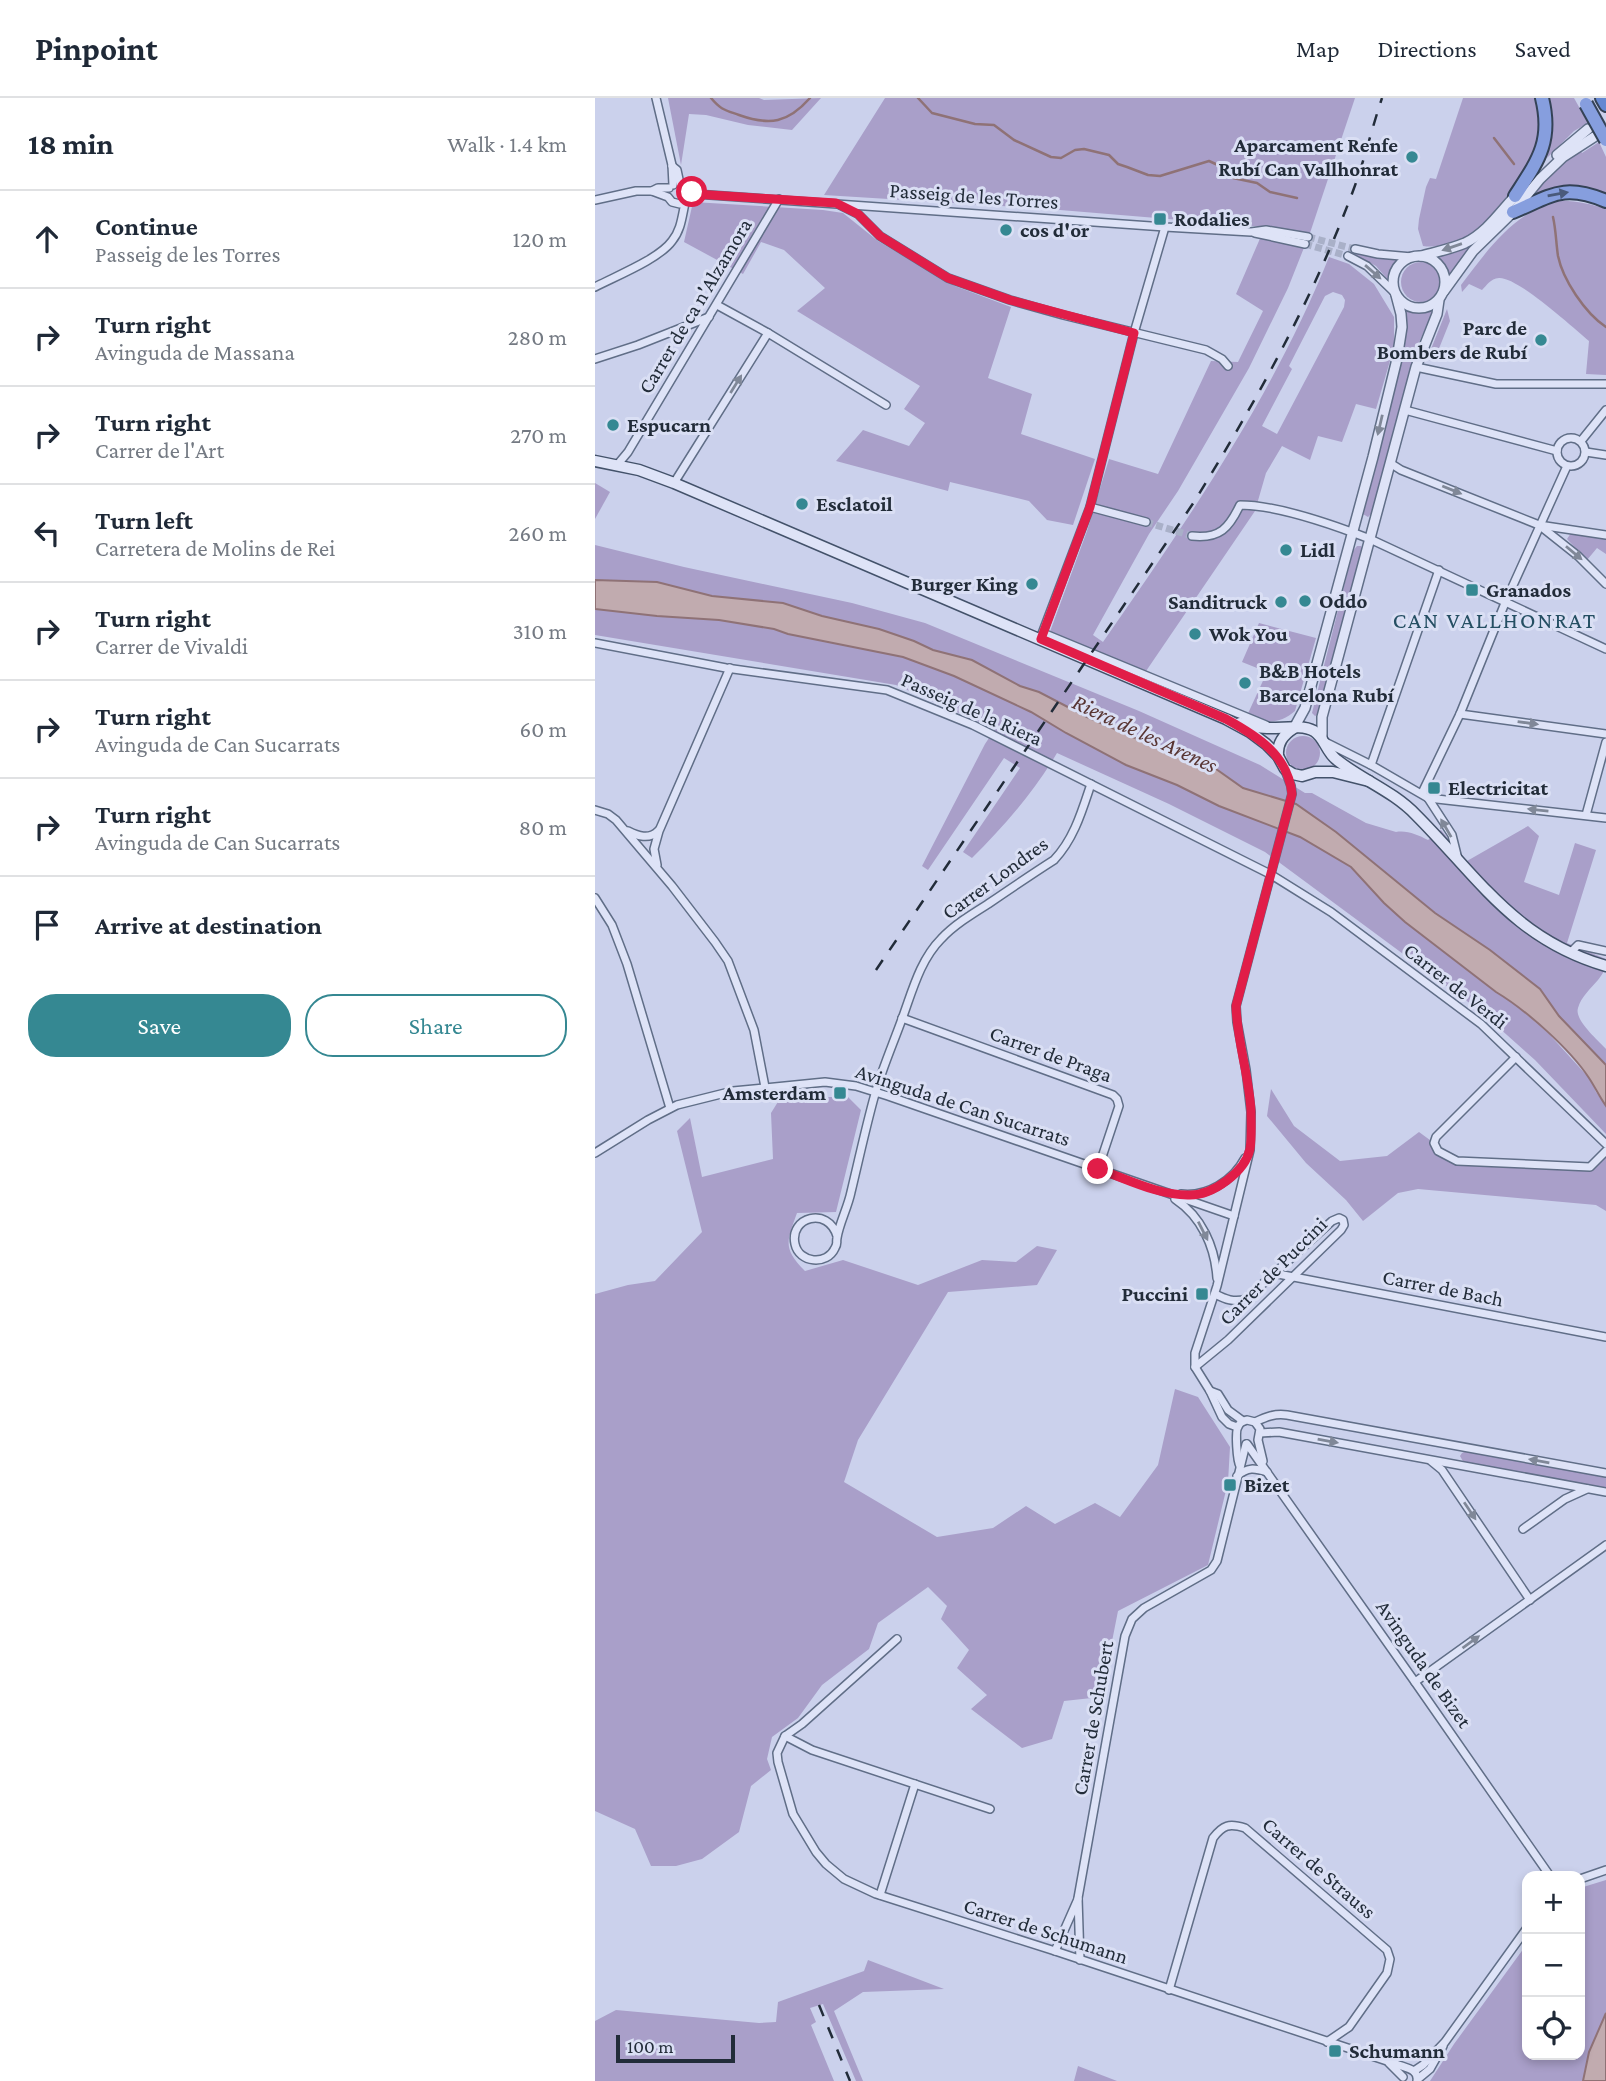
<!DOCTYPE html>
<meta charset="utf-8">
<style>
body{margin:0;font-family:"Crimson Pro",serif;background:#f2f2f3;color:#1f2937}
.controls{position:absolute;right:21px;bottom:21px;display:grid;overflow:hidden;border-radius:14px;box-shadow:0 4px 10px #0003}
.controls button{width:63px;height:63px;display:grid;place-items:center;padding:0;border:0;border-bottom:2px solid #e0e1e3;background:#fff;color:#1f2937;font:35px sans-serif}
.scale{position:absolute;left:21px;bottom:18px;width:119px;box-sizing:border-box;padding-left:7px;border:4px solid #222c39;border-top:0;font-size:19px;line-height:24px;white-space:nowrap;color:#222c39;-webkit-text-stroke:5px #dadff4;paint-order:stroke}
.stop{position:absolute;width:21px;height:21px;margin:-16px;border:5px solid #e11d48;border-radius:50%;background:#fff}
.stop.end{background:#e11d48;border-color:#fff;box-shadow:0 2px 7px #0008}
.list{margin:0;padding:0;list-style:none}
h2{display:flex;justify-content:space-between;align-items:center;height:91px;margin:0;padding:0 28px;font-size:30px}
h2 small{font-size:23px;font-weight:400;color:#747a83}
.list li{display:grid;grid-template-columns:46px 1fr auto;gap:21px;align-items:center;box-sizing:border-box;height:98px;padding:0 28px;border-top:2px solid #e0e1e3}
.list b{display:block;font-size:26px;white-space:nowrap}
.list p{margin:0;font-size:23px;white-space:nowrap;color:#747a83}
.list em{font-size:23px;font-style:normal;color:#747a83}
.actions{display:flex;gap:14px;padding:21px 28px}
.actions a{flex:1;padding:16px 0;border:2px solid #358892;border-radius:28px;text-align:center;font-size:24px;color:#358892}
.actions .main{background:#358892;color:#fff}
.icon{flex:none;width:38px;height:38px;fill:none;stroke:currentColor;stroke-width:2;stroke-linecap:round;stroke-linejoin:round}
.map{position:relative;flex:none;width:1011px;height:1983px;overflow:hidden}
header{display:flex;align-items:center;gap:42px;box-sizing:border-box;height:98px;padding:0 35px;background:#fff;border-bottom:2px solid #e0e1e3}
header strong{font-size:33px}
nav{display:flex;gap:38px;margin-inline-start:auto;font-size:24px}
main{display:flex}
aside{flex:1;background:#fff}
.map>svg:first-child{display:block}
</style>
<header>
<strong>Pinpoint</strong>
<nav><a>Map</a><a>Directions</a><a>Saved</a></nav>
</header>
<main>
<aside>
<h2>18 min<small>Walk · 1.4 km</small></h2>
<ul class="list">
<li><svg class="icon" aria-label="ahead" viewBox="0 0 24 24"><path d="M12 20V5M6 11l6-6 6 6"/></svg><div><b>Continue</b><p>Passeig de les Torres</p></div><em>120 m</em></li>
<li><svg class="icon" aria-label="right" viewBox="0 0 24 24"><path d="M7 20v-9h11M14 6l5 5-5 5"/></svg><div><b>Turn right</b><p>Avinguda de Massana</p></div><em>280 m</em></li>
<li><svg class="icon" aria-label="right" viewBox="0 0 24 24"><path d="M7 20v-9h11M14 6l5 5-5 5"/></svg><div><b>Turn right</b><p>Carrer de l'Art</p></div><em>270 m</em></li>
<li><svg class="icon" aria-label="left" viewBox="0 0 24 24"><path d="M17 20v-9H6M10 6l-5 5 5 5"/></svg><div><b>Turn left</b><p>Carretera de Molins de Rei</p></div><em>260 m</em></li>
<li><svg class="icon" aria-label="right" viewBox="0 0 24 24"><path d="M7 20v-9h11M14 6l5 5-5 5"/></svg><div><b>Turn right</b><p>Carrer de Vivaldi</p></div><em>310 m</em></li>
<li><svg class="icon" aria-label="right" viewBox="0 0 24 24"><path d="M7 20v-9h11M14 6l5 5-5 5"/></svg><div><b>Turn right</b><p>Avinguda de Can Sucarrats</p></div><em>60 m</em></li>
<li><svg class="icon" aria-label="right" viewBox="0 0 24 24"><path d="M7 20v-9h11M14 6l5 5-5 5"/></svg><div><b>Turn right</b><p>Avinguda de Can Sucarrats</p></div><em>80 m</em></li>
<li><svg class="icon" aria-label="arrive" viewBox="0 0 24 24"><path d="M6 21V4h12l-3 4 3 4H6"/></svg><div><b>Arrive at destination</b></div></li>
</ul>
<div class="actions"><a class="main">Save</a><a>Share</a></div>
</aside>
<div class="map">
<svg width="1011" height="1983" viewBox="0 0 1011 1983">
<rect width="100%" height="100%" fill="#cbd1ec"/>
<g fill="#a99fc9" fill-rule="evenodd">
<polygon points="73,0 164,0 169,2 226,0 197,32 153,27 111,17 94,16 86,67"/>
<path d="M290 0H760L716 132 693 190 654 270 583 393 554 436 498 537 508 544C593 422 678 298 734 159L754 166 779 186 799 219V249L781 311 761 306 747 344 723 338 715 362 687 348 671 375 660 413 547 579 453 539 492 433 514 361 563 376 616 263 643 264 668 213 641 196 670 129 441 110 229 97ZM738 194 747 197 750 202 749 209 682 336 667 328 697 271 694 268 730 198Z"/>
<path d="M868 0H939C944 18 946 35 940 53 932 77 892 128 870 140 858 146 841 150 828 148L823 131 824 121 831 89 835 80 841 81Z"/>
<path d="M955 0H979L993 25 979 33 952 60C957 37 960 23 955 0Z"/>
<polygon points="1004,44 1011,59 1011,97 997,93 935,100 957,72 985,51 987,55"/>
<path d="M962 103C979 102 995 106 1011 111V277L991 276 994 243C977 229 923 179 904 180 895 181 892 187 887 192L874 186 867 194 866 187C892 153 918 115 962 103Z"/>
<polygon points="98,104 228,112 248,115 283,143 360,188 416,209 393,280 437,296 426,336 500,361 478,427 452,422 434,403 355,384 353,393 241,363 268,332 314,348 330,325 309,311 325,288 202,213 230,190 189,152 166,144 148,176 89,144"/>
<polygon points="880,143 882,144 855,179 847,164 840,158"/>
<polygon points="760,154 805,161 799,169 794,183 781,168 759,156"/>
<circle cx="826" cy="184" r="20"/>
<path d="M810 210 824 215 836 213 837 216 820 253 778 414 773 419 768 416 769 409 797 304C798 285 805 267 809 247 811 236 809 224 808 212Z"/>
<polygon points="852,211 855,223 841,258 836,263 832,261"/>
<polygon points="0,385 15,394 0,421"/>
<polygon points="976,435 1011,441 1011,456 1002,450 992,462 972,441"/>
<path d="M0 447 89 469 257 505 330 525 544 613 665 667 710 695H717L771 725 801 734C812 732 823 737 833 742L846 732 872 763 933 728 944 738 929 784 964 797 980 745 1001 752 972 845 1011 861C1011 871 1009 874 1003 882 996 890 986 899 983 910 979 922 1003 942 1011 951V967L964 918 945 891 895 852 840 815 741 734 701 706 648 690 620 669 593 657 561 649 492 619 444 594 425 588 367 559 338 552 319 543 284 531 227 518 188 505 117 498 62 484 0 482Z"/>
<polygon points="762,448 766,448 768,452 726,615 720,618 717,615 758,453"/>
<path d="M0 511 62 518 124 522 179 531 193 536 308 559 359 578 436 614 471 635 531 667 582 687 624 708 705 739 756 769 789 805 810 824 901 894 916 903 954 936 995 981 1001 994 1011 1008V1036L940 962 884 912 685 765 670 754 574 706 462 655C439 694 409 728 377 760L368 754 425 670 409 660 333 772 327 768 390 646 400 631 301 587 0 537Z"/>
<path d="M664 525 721 540 700 613C684 627 670 624 650 622L672 574 647 564Z"/>
<circle cx="708" cy="655" r="17"/>
<polygon points="676,991 699,1028 745,1063 792,1058 824,1034 839,1045 851,1059 995,1069 1011,1053 1011,1113 1001,1107 823,1091 803,1095 768,1123 751,1102 711,1065 672,1018"/>
<path d="M186 999H253L266 1012 241 1114 202 1115C192 1143 187 1150 210 1173L248 1162 323 1187 387 1162 421 1164 442 1148 462 1152 442 1187 353 1194 263 1342 249 1384 342 1439 398 1430 431 1408 460 1426 500 1405 525 1419 563 1367 580 1291 603 1299 635 1349 633 1384 613 1467 523 1513 506 1599 469 1603 457 1641 427 1650 376 1611 392 1597 362 1570 374 1552 346 1521 352 1508 333 1489 283 1525 274 1551 227 1587 203 1620 177 1639 172 1661 176 1672 156 1688 144 1734 107 1761 81 1768H56L40 1731 0 1713V1196L33 1187 60 1183 107 1134 82 1033 95 1020 107 1079 178 1061 176 1015Z"/>
<polygon points="871,1353 1011,1378 1011,1391 869,1365 865,1358 867,1355"/>
<polygon points="1011,1782 1011,1915 994,1954 988,1983 835,1983 859,1946 932,1846 932,1957 985,1957 985,1790"/>
<polygon points="273,1862 349,1891 268,1894 239,1913 268,1983 261,1983 228,1906 215,1910 221,1924 216,1927 239,1983 0,1983 0,1923 21,1912 164,1925 181,1924 183,1904 269,1873"/>
<polygon points="483,1968 522,1983 479,1983"/>
</g>
<g fill="#c1abaf" stroke="#8f7276" stroke-width="2">
<path d="M0 482 62 484 117 498 188 505 227 518 284 531 319 543 338 552 377 562 425 588 444 594 492 619 561 649 607 661 648 690 701 706 741 734 840 815 895 852 945 891 964 918 1011 967V1008C1004 998 1000 989 994 980 975 951 931 912 901 894L810 824 789 805 756 769 705 739 624 708 582 687 531 667 471 635 436 614 359 578 308 559 193 536 179 531 124 522 62 518 0 511Z"/>
<polygon points="1011,1915 1011,1983 988,1983 994,1954"/>
</g>
<g fill="none" stroke-linecap="round" stroke-linejoin="round">
<g stroke="#8f7276" stroke-width="2.5">
<path d="M116 0C126 12 130 12 144 17 175 28 193 25 215 0"/>
<polyline points="323,0 337,15 380,26 399,27 419,42 456,59 466,60 480,52 489,51 514,57 523,66 532,69 553,77 565,78 614,63 625,68 629,73"/>
<polyline points="899,40 919,66"/>
<polyline points="632,76 638,80 662,85 675,94 702,100"/>
<path d="M958 119C961 132 961 145 963 158 968 182 990 215 1011 229"/>
</g>
<g stroke="#a9b0c8" stroke-width="7" stroke-dasharray="7 3.5" stroke-linecap="butt">
<polyline points="713,139 760,151"/>
<polyline points="710,146 753,158"/>
<polyline points="551,424 597,438"/>
</g>
<g stroke="#606e87" stroke-width="10">
<g id="minor">
<polyline points="61,0 77,67 78,87"/>
<polyline points="77,68 82,72 85,86"/>
<polyline points="57,93 73,99 77,104 85,106 91,101 92,92"/>
<polyline points="93,97 100,96 570,129 656,134 671,132 713,139"/>
<polyline points="0,102 41,93 57,93 63,90 74,90"/>
<polyline points="245,107 263,116 285,138 353,180 415,202 468,217 611,252 627,261 633,268"/>
<polyline points="660,135 710,146"/>
<polyline points="760,151 783,156 817,159"/>
<polyline points="753,158 772,168 800,195"/>
<path d="M0 189C21 178 64 161 77 143 87 131 87 116 91 101"/>
<polyline points="122,207 173,235 291,307"/>
<polyline points="0,261 43,247 114,219"/>
<polyline points="821,269 901,286 1011,286"/>
<polyline points="810,312 962,353"/>
<circle cx="976" cy="354" r="14"/>
<polyline points="986,343 1011,312"/>
<polyline points="991,354 1011,357"/>
<polyline points="795,365 806,372 944,427 1011,437"/>
<polyline points="23,366 33,354 184,101"/>
<polyline points="79,385 173,235"/>
<polyline points="495,409 551,424"/>
<polyline points="944,427 983,458 1011,486"/>
<path d="M597 438C625 441 634 430 645 407 683 407 739 427 775 441L1011 551"/>
<polyline points="448,535 671,627"/>
<polyline points="445,541 495,409 539,235 570,129"/>
<polyline points="0,545 131,570 292,592 378,627 675,776 736,814 886,926 1011,1046"/>
<polyline points="865,616 1011,636"/>
<polyline points="730,644 776,667 833,700 1011,720"/>
<polyline points="776,667 844,472"/>
<polyline points="827,695 865,616 910,505 972,368"/>
<polyline points="833,700 857,737 863,761"/>
<polyline points="0,712 13,716 21,722 77,788 120,844 133,863 159,932 170,989"/>
<polyline points="991,717 1011,644"/>
<path d="M33 733C43 738 54 742 63 733"/>
<polyline points="62,767 59,751 64,733 135,570"/>
<polyline points="0,800 17,827 32,866 75,1010"/>
<polyline points="975,855 983,847 1011,853"/>
<polyline points="307,920 518,997 522,1001 524,1008 503,1071"/>
<polyline points="921,959 841,1039 839,1045 843,1053 862,1063 995,1069 1011,1053"/>
<polyline points="0,1055 53,1022 82,1007 138,993 230,984 261,988 293,998 639,1118"/>
<path d="M586 1096C612 1099 638 1083 650 1060"/>
<path d="M580 1101C607 1119 620 1149 622 1180"/>
<path d="M242 1138C233 1108 194 1119 200 1146 204 1165 232 1168 240 1150 243 1145 241 1145 242 1140 244 1126 253 1109 256 1094 264 1061 271 1028 280 996 287 971 298 946 307 921 317 894 325 862 346 841 359 827 377 816 393 806 415 791 437 776 459 762 479 741 487 713 496 686"/>
<polyline points="678,1175 1011,1239"/>
<path d="M600 1269 633 1242 746 1132 749 1127 748 1122 744 1120 737 1123 651 1201C639 1205 630 1201 620 1196"/>
<polyline points="615,1293 623,1296 633,1312 648,1323"/>
<path d="M660 1324C671 1319 680 1315 692 1317L1011 1375"/>
<polyline points="642,1329 634,1326 627,1319 615,1293 600,1269 600,1255 622,1188 655,1052 656,1014 651,972 642,924 641,908 697,696 696,688 690,672"/>
<polyline points="665,1335 684,1334 1011,1394"/>
<polyline points="652,1346 820,1584 955,1778"/>
<polyline points="836,1363 847,1372 935,1502"/>
<path d="M645 1368C642 1363 640 1333 643 1329 645 1324 647 1324 652 1322L660 1324 665 1331 663 1342 668 1363"/>
<path d="M642 1378C653 1369 659 1370 672 1374"/>
<polyline points="928,1431 970,1401 992,1391"/>
<path d="M302 1541 207 1626 190 1638 182 1655 183 1664 198 1716 221 1754 231 1766 249 1781 281 1796 460 1853 801 1966C811 1970 824 1971 822 1983"/>
<polyline points="820,1584 1011,1447"/>
<polyline points="190,1638 217,1652 395,1711"/>
<polyline points="985,1781 1011,1772"/>
<polyline points="285,1797 320,1686"/>
<polyline points="460,1853 483,1801"/>
<polyline points="485,1862 483,1800 530,1538 537,1521 549,1510 616,1472 622,1463 651,1346"/>
<path d="M574 1892 618 1740C628 1727 634 1725 650 1730L792 1852 795 1861 792 1875 754 1929 732 1944"/>
<polyline points="794,1965 808,1979"/>
<polyline points="819,1973 828,1967 850,1944 932,1830"/>
<polyline points="823,1981 835,1971 848,1948"/>
</g>
</g>
<g stroke="#606e87" stroke-width="12">
<g id="tertiary">
<polyline points="962,57 993,31"/>
<circle cx="824" cy="184" r="26"/>
<path d="M826 158C841 154 856 151 870 145 893 134 907 111 924 94"/>
<polyline points="849,193 878,153 918,114 945,81 968,59 999,39"/>
<polyline points="699,630 710,610 778,359 802,261 807,229 806,216 801,197"/>
<polyline points="727,640 727,619 821,269 842,216 844,202"/>
</g>
</g>
<g stroke="#43526a" stroke-width="13">
<g id="secondary">
<polyline points="0,363 44,372 79,385 631,621 655,634 671,646 683,658 690,671 698,676 707,678 720,674 738,674 774,683"/>
<path d="M645 625C654 627 663 630 672 630 686 631 706 626 719 633 730 640 731 654 742 662 767 682 798 693 821 717 884 780 919 841 1011 868"/>
<path d="M683 658C682 645 688 637 699 630"/>
</g>
</g>
<g stroke="#344256" stroke-width="16">
<g id="trunk">
<path d="M920 98C942 64 958 44 947 0"/>
<path d="M918 114C956 98 968 85 1011 103"/>
</g>
</g>
<g stroke="#344256" stroke-width="16">
<polyline id="motorway" points="1007,0 1011,7"/>
</g>
<use href="#minor" stroke="#dee3f7" stroke-width="7"/>
<use href="#tertiary" stroke="#dee3f7" stroke-width="9"/>
<use href="#secondary" stroke="#dee3f7" stroke-width="10"/>
<use href="#trunk" stroke="#869ede" stroke-width="12"/>
<use href="#motorway" stroke="#6588d2" stroke-width="12"/>
<g stroke="#222c39" stroke-width="2.5" stroke-dasharray="12 12" stroke-linecap="butt">
<path d="M281 872 599 404C662 302 721 196 762 82 771 55 778 27 787 0"/>
<polyline points="224,1907 255,1983"/>
</g>
<g stroke="#344256" stroke-width="16" stroke-linecap="butt">
<polyline id="trunk-bridge" points="991,6 1011,42"/>
</g>
<use href="#trunk-bridge" stroke="#869ede" stroke-width="12"/>
</g>
<defs><path id="oneway-solid" d="M-6-.8H1V-3.2L6.5 0L1 3.2V.8H-6Z" transform="scale(1.75)"/></defs>
<use fill="#4a5a7b" href="#oneway-solid" transform="translate(963 96) rotate(-10)"/>
<g fill="#808898">
<use href="#oneway-solid" transform="translate(857 149) rotate(161)"/>
<use href="#oneway-solid" transform="translate(778 174) rotate(41)"/>
<use href="#oneway-solid" transform="translate(141 286) rotate(-58)"/>
<use href="#oneway-solid" transform="translate(785 327) rotate(103)"/>
<use href="#oneway-solid" transform="translate(857 392) rotate(22)"/>
<use href="#oneway-solid" transform="translate(979 455) rotate(40)"/>
<use href="#oneway-solid" transform="translate(933 625) rotate(8)"/>
<use href="#oneway-solid" transform="translate(943 712) rotate(-174)"/>
<use href="#oneway-solid" transform="translate(851 730) rotate(-120)"/>
<use href="#oneway-solid" transform="translate(608 1133) rotate(63)"/>
<use href="#oneway-solid" transform="translate(733 1343) rotate(10)"/>
<use href="#oneway-solid" transform="translate(944 1363) rotate(-170)"/>
<use href="#oneway-solid" transform="translate(875 1413) rotate(56)"/>
<use href="#oneway-solid" transform="translate(876 1544) rotate(-36)"/>
</g>
<g fill="none" stroke-linecap="round" stroke-linejoin="round">
<path stroke="#e11d48" stroke-width="9" d="M97 94 100 96 241 105 263 116 285 138 353 180 415 202 539 235 495 409 446 541 631 621C662 638 693 657 697 696L641 908C642 943 654 977 656 1013 656 1024 657 1039 655 1051 650 1074 618 1097 595 1097 565 1098 532 1081 503 1071"/>
</g>
<g fill="#358892" stroke="#dadff4" stroke-width="2.5">
<circle cx="817" cy="59" r="7"/>
<rect x="558" y="114" width="14" height="14" rx="3.5"/>
<circle cx="411" cy="132" r="7"/>
<circle cx="946" cy="242" r="7"/>
<circle cx="18" cy="327" r="7"/>
<circle cx="207" cy="406" r="7"/>
<circle cx="691" cy="452" r="7"/>
<circle cx="437" cy="486" r="7"/>
<rect x="870" y="485" width="14" height="14" rx="3.5"/>
<circle cx="710" cy="503" r="7"/>
<circle cx="686" cy="504" r="7"/>
<circle cx="600" cy="536" r="7"/>
<circle cx="650" cy="585" r="7"/>
<rect x="832" y="683" width="14" height="14" rx="3.5"/>
<rect x="238" y="988" width="14" height="14" rx="3.5"/>
<rect x="600" y="1189" width="14" height="14" rx="3.5"/>
<rect x="628" y="1380" width="14" height="14" rx="3.5"/>
<rect x="733" y="1946" width="14" height="14" rx="3.5"/>
</g>
<g text-anchor="middle" dominant-baseline="central" stroke-width="6" stroke-linejoin="round" paint-order="stroke">
<g font-size="21" font-weight="bold" fill="#222c39" stroke="#dadff4" text-anchor="start">
<text x="803" y="47" text-anchor="end">Aparcament Renfe<tspan x="803" dy="24">Rubí Can Vallhonrat</tspan></text>
<text x="579" y="121">Rodalies</text>
<text x="425" y="132">cos d'or</text>
<text x="932" y="230" text-anchor="end">Parc de<tspan x="932" dy="24">Bombers de Rubí</tspan></text>
<text x="32" y="327">Espucarn</text>
<text x="221" y="406">Esclatoil</text>
<text x="705" y="452">Lidl</text>
<text x="423" y="486" text-anchor="end">Burger King</text>
<text x="891" y="492">Granados</text>
<text x="724" y="503">Oddo</text>
<text x="672" y="504" text-anchor="end">Sanditruck</text>
<text x="614" y="536">Wok You</text>
<text x="664" y="573">B&amp;B Hotels<tspan x="664" dy="24">Barcelona Rubí</tspan></text>
<text x="853" y="690">Electricitat</text>
<text x="231" y="995" text-anchor="end">Amsterdam</text>
<text x="593" y="1196" text-anchor="end">Puccini</text>
<text x="649" y="1387">Bizet</text>
<text x="754" y="1953">Schumann</text>
</g>
<g font-size="21" fill="#222c39" stroke="#dadff4">
<text transform="translate(379 98) rotate(4)">Passeig de les Torres</text>
<text transform="translate(100 208) rotate(-59)">Carrer de ca n'Alzamora</text>
<text transform="translate(377 611) rotate(24)">Passeig de la Riera</text>
<text transform="translate(400 780) rotate(-36)">Carrer Londres</text>
<text transform="translate(861 888) rotate(38)">Carrer de Verdi</text>
<text transform="translate(456 956) rotate(20)">Carrer de Praga</text>
<text transform="translate(368 1007) rotate(18)">Avinguda de Can Sucarrats</text>
<text transform="translate(678 1173) rotate(-45)">Carrer de Puccini</text>
<text transform="translate(848 1190) rotate(11)">Carrer de Bach</text>
<text transform="translate(829 1566) rotate(55)">Avinguda de Bizet</text>
<text transform="translate(498 1620) rotate(-80)">Carrer de Schubert</text>
<text transform="translate(724 1770) rotate(41)">Carrer de Strauss</text>
<text transform="translate(451 1833) rotate(18)">Carrer de Schumann</text>
</g>
<g font-size="23" letter-spacing="2" fill="#254f63" stroke="#dadff4">
<text x="900" y="522">CAN VALLHONRAT</text>
</g>
<g font-size="23" font-style="italic" fill="#583533" stroke="#dadff4">
<text transform="translate(550 635) rotate(25)">Riera de les Arenes</text>
</g>
</g>
</svg>
<div class="controls">
<button>+</button>
<button>−</button>
<button><svg class="icon" aria-label="locate" viewBox="0 0 24 24"><circle cx="12" cy="12" r="6"/><path d="M12 2v4M12 18v4M2 12h4M18 12h4"/></svg></button>
</div>
<div class="scale">100 m</div>
<div class="stop" style="left:97px;top:94px"></div>
<div class="stop end" style="left:503px;top:1071px"></div>
</div>
</main>
